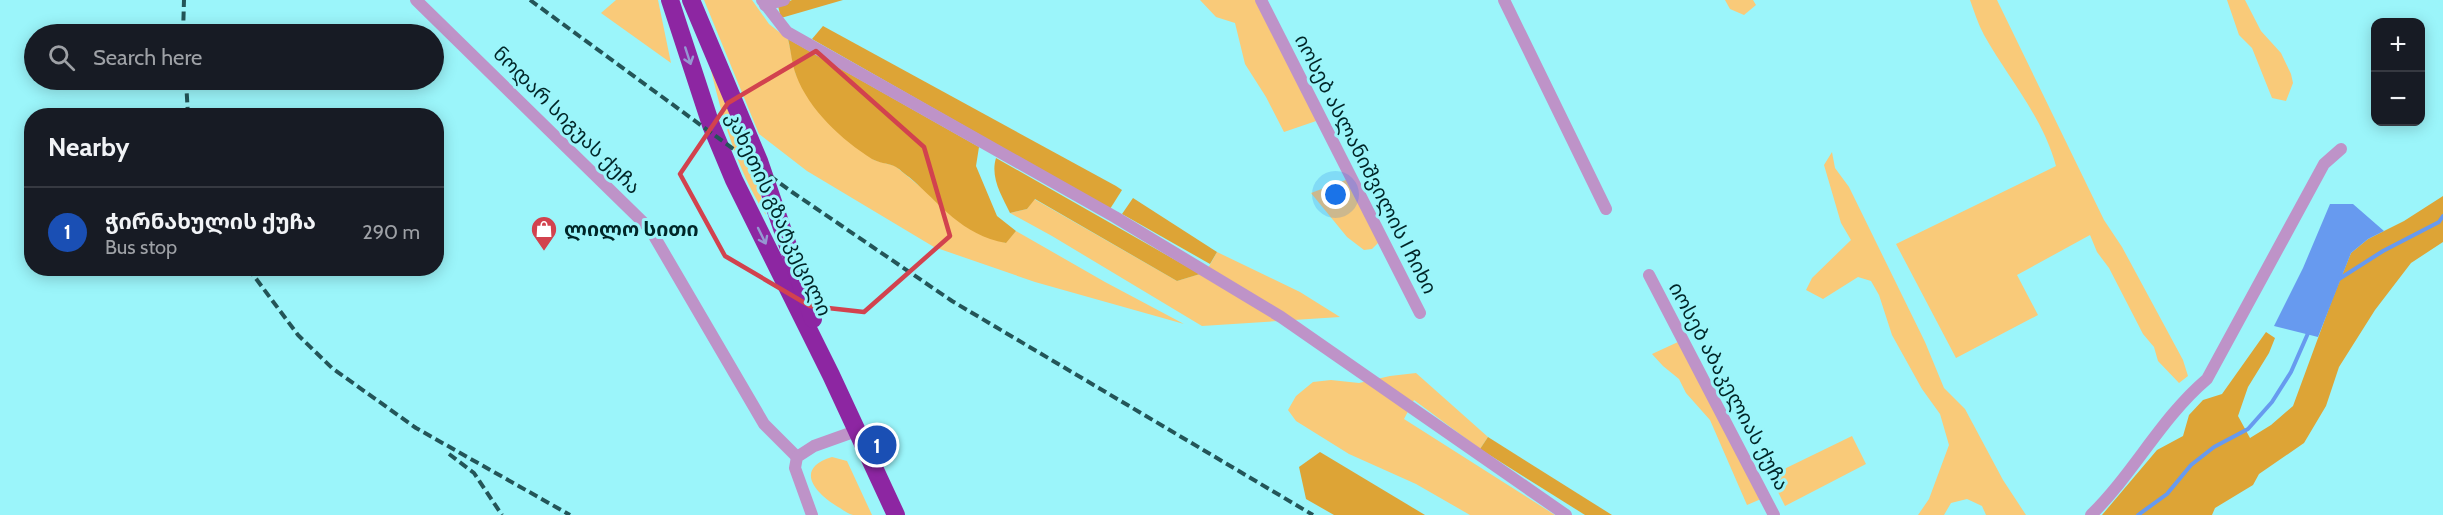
<!DOCTYPE html>
<meta charset="utf-8">
<style>
body{margin:0;font-family:Cabin,"Noto Sans Georgian",sans-serif;background:#20242c;color:#f1f3f6}
.controls{position:absolute;right:18px;top:18px;display:grid;overflow:hidden;border-radius:12px;box-shadow:0 3px 15px #0003}
.controls button{width:54px;height:54px;display:grid;place-items:center;padding:0;border:0;border-bottom:2px solid #363941;background:#171b24;color:#f1f3f6;font:30px sans-serif}
.you{position:absolute;left:1336px;top:195px;width:21px;height:21px;margin:-15px;border:4px solid #fff;border-radius:50%;background:#1a73e8;box-shadow:0 0 0 9px #1a73e833}
.badge{display:grid;place-items:center;width:39px;height:39px;border-radius:50%;background:#ea580c;color:#fff;font-size:20px;font-weight:700}
.pin{position:absolute;translate:-50% -50%;border:3px solid #fff;box-shadow:0 2px 6px #0006}
.list{margin:0;padding:0;list-style:none}
h2{display:flex;justify-content:space-between;align-items:center;height:78px;margin:0;padding:0 24px;font-size:26px}
h2 small{font-size:20px;font-weight:400;color:#9ea1a6}
.list li{display:grid;grid-template-columns:39px 1fr auto;gap:18px;align-items:center;box-sizing:border-box;height:90px;padding:0 24px;border-top:2px solid #363941}
.list b{display:block;font-size:22px;white-space:nowrap}
.list p{margin:0;font-size:20px;white-space:nowrap;color:#9ea1a6}
.list em{font-size:20px;font-style:normal;color:#9ea1a6}
.icon{flex:none;width:33px;height:33px;fill:none;stroke:currentColor;stroke-width:2;stroke-linecap:round;stroke-linejoin:round}
.map{position:relative;flex:none;width:2443px;height:515px;overflow:hidden}
.search{position:absolute;background:#171b24;box-shadow:0 3px 15px #0003;left:24px;top:24px;width:420px;height:66px;display:flex;align-items:center;gap:15px;box-sizing:border-box;padding:0 21px;border-radius:33px;color:#9ea1a6;font-size:22px}
.panel{position:absolute;background:#171b24;box-shadow:0 3px 15px #0003;left:24px;top:108px;width:420px;height:168px;border-radius:24px}
.map>svg:first-child{display:block}
</style>
<div class="map">
<svg width="2443" height="515" viewBox="0 0 2443 515">
<rect width="100%" height="100%" fill="#9bf5fa"/>
<g fill="#f9ca79">
<polygon points="616,0 658,0 671,63 601,13"/>
<polygon points="704,0 752,0 769,24 788,39 796,75 874,160 895,166 918,185 1005,243 1016,231 1105,282 1184,324 1035,282 934,247 807,171 759,134"/>
<polygon points="1200,0 1261,0 1322,119 1284,132 1266,97 1245,64 1235,23 1216,17"/>
<polygon points="1725,0 1753,0 1756,5 1744,15 1730,9"/>
<path d="M1970 0H1997L2104 220 2122 247 2183 360 2188 376 2179 383 2158 361 2154 347 2143 334 2109 268 2097 252 2090 235 2017 275 2038 315 1956 358 1896 244 2056 166C2043 117 2008 78 1984 35 1978 24 1974 11 1970 0Z"/>
<polygon points="2227,0 2245,0 2261,31 2281,53 2291,74 2293,83 2286,101 2272,98 2252,48 2239,35"/>
<path d="M710 66 754 171 766 215C737 171 722 117 710 66Z"/>
<polygon points="1832,152 1835,168 1849,187 1925,342 1944,388 1965,409 2003,480 2026,515 1986,515 1982,506 1967,499 1951,503 1944,515 1918,515 1929,499 1949,445 1940,414 1922,389 1892,335 1879,295 1871,281 1858,277 1823,299 1806,290 1812,278 1851,240 1841,223 1824,165"/>
<polygon points="1351,178 1382,239 1372,249 1364,250 1347,237 1311,193"/>
<polygon points="1034,199 1177,281 1206,272 1217,252 1300,292 1340,317 1202,326 1052,236 1010,213 1027,209"/>
<polygon points="1678,342 1761,499 1747,505 1710,420 1686,393 1679,379 1663,366 1652,354"/>
<polygon points="1416,373 1488,437 1480,449 1414,400 1404,419 1555,515 1470,515 1416,484 1349,454 1296,421 1288,410 1296,396 1313,382 1331,380 1359,383 1390,376"/>
<polygon points="1852,436 1866,464 1785,506 1770,476"/>
<path d="M832 457 847 461 872 515C866 515 859 515 853 515 849 514 844 511 840 508 817 495 792 469 832 457Z"/>
</g>
<g fill="#dda436">
<polygon points="792,0 843,0 781,18 778,6"/>
<polygon points="823,26 1116,186 1122,190 1110,209 812,39"/>
<path d="M788 39 979 147 976 166 997 216 1016 231 1006 243C961 235 941 204 909 177 904 174 899 168 894 166 887 163 879 163 872 159 842 140 809 110 796 75 792 64 791 51 788 39Z"/>
<path d="M996 158 1200 274 1177 281 1035 199 1027 209 1010 213C1002 196 990 178 996 158Z"/>
<polygon points="2443,196 2443,242 2411,263 2375,310 2339,367 2326,406 2304,443 2259,474 2253,485 2215,508 2212,515 2102,515 2157,450 2183,436 2189,415 2203,400 2222,394 2266,332 2275,338 2269,353 2248,387 2238,416 2250,438 2271,425 2293,406 2332,300 2351,253 2368,239 2404,221"/>
<polygon points="1133,198 1217,252 1210,264 1122,214"/>
<polygon points="1488,437 1612,515 1585,515 1480,449"/>
<polygon points="1320,452 1425,515 1334,515 1306,499 1299,467"/>
</g>
<polygon fill="#679aef" points="2330,204 2353,204 2384,231 2368,239 2351,253 2318,337 2274,326 2303,268"/>
<g fill="none" stroke-linecap="round" stroke-linejoin="round">
<g stroke="#679aef" stroke-width="4">
<polyline points="2339,279 2383,251 2439,222 2443,216"/>
<polyline points="2138,515 2167,494 2191,465 2214,447 2248,429 2272,402 2291,372 2309,331"/>
</g>
<g stroke="#be93c8" stroke-width="12">
<polyline points="416,0 650,229 764,424 797,457"/>
<polyline points="762,0 787,32 1115,217 1281,317 1566,515"/>
<polyline points="1261,0 1420,313"/>
<polyline points="1504,0 1606,209"/>
<polyline points="765,5 784,0"/>
<polyline points="1649,275 1774,515"/>
<polyline points="812,515 795,468 797,457 814,446 856,431"/>
<path d="M2091 515C2134 473 2161 418 2207 379L2324 164 2341 149"/>
</g>
<g stroke="#8d26a2" stroke-width="18">
<polyline points="670,0 711,125 734,180 831,375 896,515"/>
<polyline points="691,0 759,161 813,319"/>
</g>
<g stroke="#235558" stroke-width="4" stroke-dasharray="9 4.5" stroke-linecap="butt">
<polyline points="530,0 792,192 952,301 1313,515"/>
<polyline points="183,34 184,0"/>
<polyline points="186,80 188,116"/>
<polyline points="248,268 298,335 332,368 416,428 570,515"/>
<polyline points="449,454 474,473 502,515"/>
</g>
</g>
<defs><path id="oneway-shaft" d="M-6 0H5M1.5-3L5.5 0L1.5 3" fill="none" stroke-width="1.6" stroke-linecap="round" stroke-linejoin="round" transform="scale(1.5)"/></defs>
<g stroke="#9598d2">
<use href="#oneway-shaft" transform="translate(688 56) rotate(72)"/>
<use href="#oneway-shaft" transform="translate(762 236) rotate(64)"/>
</g>
<path fill="none" stroke="#d2424e" stroke-width="4.5" stroke-linejoin="round" d="M816 51 924 147 950 236 864 312 810 306 725 256 680 174 728 103Z"/>
<defs>
<g id="shop-pin" transform="scale(1.35)"><path d="M0 17L-7.5 6A9.5 9.5 0 1 1 7.5 6Z" fill="#d2424e" stroke="#9bf5fa"/><path d="M-5-2.5h2.3a2.7 3.5 0 0 1 5.4 0H5L5.5 6h-11ZM-1.5-2.5h3a1.5 2.3 0 0 0-3 0Z" fill="#fff"/></g>
</defs>
<g fill-rule="evenodd">
<use href="#shop-pin" x="544" y="229"/>
</g>
<g text-anchor="middle" dominant-baseline="central" stroke-width="6" stroke-linejoin="round" paint-order="stroke">
<g font-size="20" fill="#002628" stroke="#9bf5fa">
<text transform="translate(567 120) rotate(45)">ნოდარ სიგუას ქუჩა</text>
<text transform="translate(1366 164) rotate(63)">იოსებ ასლანიშვილის I ჩიხი</text>
<text transform="translate(779 214) rotate(65)">კახეთის გზატკეცილი</text>
<text transform="translate(1729 386) rotate(62)">იოსებ აბაკელიას ქუჩა</text>
</g>
<g font-size="20" font-weight="bold" fill="#002628" stroke="#9bf5fa" text-anchor="start">
<text x="564" y="229">ლილო სითი</text>
</g>
</g>
</svg>
<div class="controls">
<button>+</button>
<button>−</button>
</div>
<div class="you"></div>
<div class="pin badge" style="left:877px;top:445px;background:#1a4fb4">1</div>
<div class="search"><svg class="icon" aria-label="search" viewBox="0 0 24 24"><circle cx="10" cy="10" r="6"/><path d="M15 15l6 6"/></svg>Search here</div>
<section class="panel">
<h2>Nearby<small></small></h2>
<ul class="list">
<li><span class="badge" style="background:#1a4fb4">1</span><div><b>ჭირნახულის ქუჩა</b><p>Bus stop</p></div><em>290 m</em></li>
</ul>
</section>
</div>
